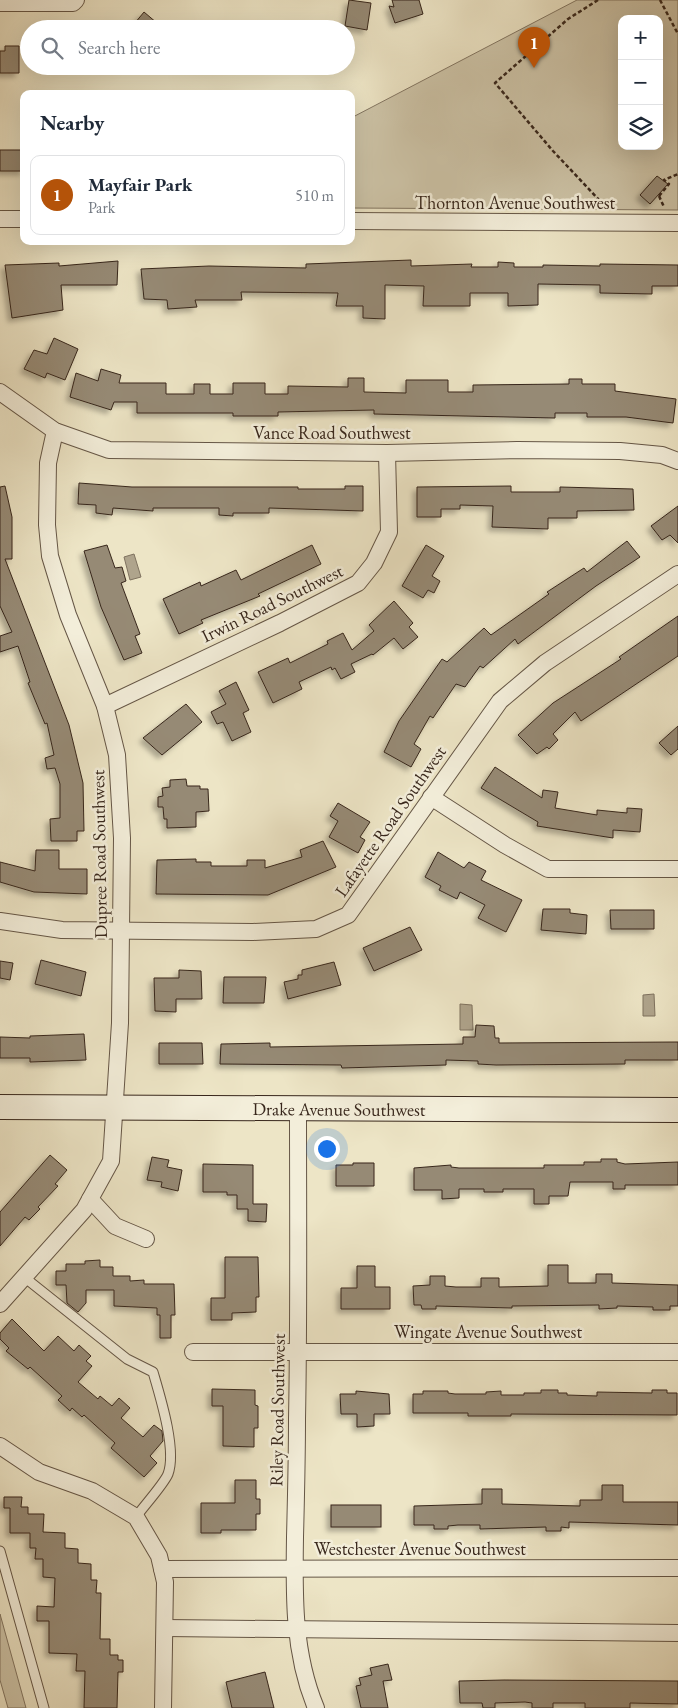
<!DOCTYPE html>
<meta charset="utf-8">
<style>
body{margin:0;font-family:"EB Garamond",serif;background:#f6f6f7;color:#1f2937}
.controls{position:absolute;right:15px;top:15px;display:grid;overflow:hidden;border-radius:10px;box-shadow:0 5px 20px #0002}
.controls button{width:45px;height:45px;display:grid;place-items:center;padding:0;border:0;border-bottom:1px solid #e0e1e3;background:#fff;color:#1f2937;font:25px sans-serif}
.you{position:absolute;left:326px;top:1148px;width:18px;height:18px;margin:-12px;border:4px solid #fff;border-radius:50%;background:#1a73e8;box-shadow:0 0 0 8px #1a73e833}
.badge{display:grid;place-items:center;width:32px;height:32px;border-radius:50%;background:#b45309;color:#fff;font-size:16px;font-weight:700}
.pin{position:absolute;translate:-50% -41px;filter:drop-shadow(0 1px 2px #0008)}
.pin::after{content:'';position:absolute;top:26px;width:18px;height:15px;background:inherit;clip-path:polygon(0 0,100% 0,50% 100%)}
.list{margin:0;padding:0;list-style:none}
h2{display:flex;justify-content:space-between;align-items:center;height:65px;margin:0;padding:0 20px;font-size:21px}
h2 small{font-size:16px;font-weight:400;color:#747a83}
.list li{display:grid;grid-template-columns:32px 1fr auto;gap:15px;align-items:center;box-sizing:border-box;height:80px;margin:0 10px 10px;padding:0 10px;border:1px solid #e0e1e3;border-radius:10px}
.list b{display:block;font-size:19px;white-space:nowrap}
.list p{margin:0;font-size:16px;white-space:nowrap;color:#747a83}
.list em{font-size:16px;font-style:normal;color:#747a83}
.icon{flex:none;width:28px;height:28px;fill:none;stroke:currentColor;stroke-width:2;stroke-linecap:round;stroke-linejoin:round}
.map{position:relative;flex:none;width:678px;height:1708px;overflow:hidden}
.search{position:absolute;background:#fff;box-shadow:0 5px 20px #0002;left:20px;top:20px;width:335px;height:55px;display:flex;align-items:center;gap:12px;box-sizing:border-box;padding:0 18px;border-radius:28px;color:#747a83;font-size:19px}
.panel{position:absolute;background:#fff;box-shadow:0 5px 20px #0002;left:20px;top:90px;width:335px;height:155px;border-radius:10px}
.map>svg:first-child{display:block}
</style>
<div class="map">
<svg width="678" height="1708" viewBox="0 0 678 1708">
<defs>
<filter id="shadow"><feDropShadow dx="-4" dy="4" stdDeviation="2.5" flood-color="#0004"/></filter>
</defs>
<rect width="100%" height="100%" fill="#ede5c6"/>
<filter id="stains"><feTurbulence type="fractalNoise" baseFrequency=".004" numOctaves="4"/><feColorMatrix values="0 0 0 0 .2 0 0 0 0 .09 0 0 0 0 .02 0 0 0 .5 -.17"/></filter>
<radialGradient id="worn" r=".72"><stop offset=".6" stop-color="#630" stop-opacity="0"/><stop offset="1" stop-color="#630" stop-opacity=".3"/></radialGradient>
<g fill="#cec5a9" stroke="#837662" fill-rule="evenodd">
<path d="M577 0H678V210L351 208V118ZM622 19H659V146H622Z"/>
<polygon points="0,1614 26,1708 8,1708 0,1680"/>
</g>
<g fill="#afa48c" stroke="#7f725f">
<polygon points="134,554 141,577 130,580 124,557"/>
<polygon points="654,994 655,1016 643,1016 643,995"/>
<polygon points="460,1004 472,1005 473,1030 460,1030"/>
</g>
<g fill="#968a74" stroke="#38271c" filter="url(#shadow)">
<polygon points="349,0 371,3 367,30 345,26"/>
<polygon points="392,0 419,0 423,14 395,23 389,6 394,7"/>
<polygon points="144,12 164,29 130,29"/>
<polygon points="5,46 19,46 19,73 0,73 0,51 5,51"/>
<rect x="0" y="150" width="24" height="21"/>
<polygon points="657,176 668,184 650,204 640,195"/>
<polygon points="411,260 411,266 472,264 471,267 498,267 498,262 514,263 514,267 543,267 543,265 600,266 600,264 678,265 678,286 652,286 652,294 600,293 600,285 538,284 538,305 508,306 508,293 470,293 470,306 423,306 424,286 385,285 385,319 363,318 363,306 336,306 338,293 241,292 242,300 195,300 197,307 168,309 167,300 144,299 141,269 209,266 306,268 306,264"/>
<polygon points="118,261 117,285 61,285 63,310 12,318 5,265 59,263 59,266"/>
<polygon points="54,338 78,349 65,380 47,373 45,378 24,369 34,350 47,354"/>
<polygon points="101,369 121,375 119,383 166,383 166,394 194,394 194,384 210,384 210,394 233,394 233,383 265,383 265,394 288,394 288,386 348,387 348,378 364,378 364,392 406,393 406,380 448,380 448,392 473,392 473,385 569,384 569,379 582,379 582,384 615,384 615,391 676,399 673,423 626,417 587,417 587,413 555,413 555,418 374,414 374,410 278,412 278,416 233,416 233,413 137,413 137,402 114,402 111,410 70,397 76,373 98,381"/>
<polygon points="79,483 132,487 298,487 298,489 345,489 345,486 363,486 363,511 269,508 269,513 233,513 233,516 219,515 219,508 153,508 153,511 113,508 112,515 96,513 96,505 78,504"/>
<polygon points="5,486 12,517 12,559 5,559 69,725 83,783 84,831 77,831 77,841 51,841 50,819 60,818 60,784 55,768 47,769 45,758 54,755 47,723 45,724 28,683 30,682 18,646 0,652 0,636 12,632 0,606 0,487"/>
<polygon points="511,486 511,492 560,492 560,487 633,489 634,510 577,511 577,518 548,518 548,529 492,527 493,506 460,505 460,509 441,509 441,517 417,517 417,487"/>
<polygon points="678,506 678,543 670,535 662,540 651,526"/>
<polygon points="627,541 640,557 596,586 518,644 515,639 483,668 480,666 465,687 456,684 433,718 430,716 414,744 421,749 411,767 384,752 399,721 442,659 447,662 484,628 491,635 549,594 547,592 584,568 587,572"/>
<polygon points="107,545 115,568 122,567 126,581 121,583 140,634 135,636 142,653 124,660 101,607 84,551"/>
<polygon points="312,545 321,564 258,594 260,596 201,620 203,623 179,634 163,599 200,582 201,586 236,570 241,580"/>
<polygon points="426,545 444,556 432,576 440,581 434,593 428,590 423,598 402,586"/>
<polygon points="394,601 413,623 409,627 418,637 403,649 394,638 373,655 372,654 351,664 355,672 341,679 335,668 332,670 331,667 299,682 302,689 273,703 258,672 288,658 290,663 328,644 327,641 343,633 352,650 374,631 369,625"/>
<polygon points="678,616 678,656 581,721 575,712 553,734 558,740 549,749 547,747 537,754 518,735 553,703 621,659 619,657"/>
<polygon points="236,682 249,710 243,713 251,732 232,741 223,722 217,724 211,712 226,704 219,691"/>
<polygon points="186,704 202,722 162,755 143,738"/>
<polygon points="678,726 678,749 671,755 659,743"/>
<polygon points="495,767 542,798 543,790 558,792 555,808 597,815 597,810 627,813 627,808 642,809 640,832 613,830 613,838 537,826 538,822 481,788"/>
<polygon points="186,779 187,786 200,786 200,789 208,789 209,811 196,812 196,827 167,828 167,819 164,819 163,807 158,807 158,797 163,796 162,788 170,787 170,780"/>
<polygon points="338,803 370,822 360,837 365,840 358,853 329,837 338,821 330,816"/>
<polygon points="323,841 336,867 268,895 156,894 157,860 196,859 196,862 211,862 211,866 247,866 247,860 265,860 265,868 302,857 300,850"/>
<polygon points="36,850 59,850 59,869 87,869 87,894 34,892 0,882 0,862 35,871"/>
<polygon points="438,852 464,868 469,862 486,871 481,880 522,900 506,932 478,918 485,905 460,892 457,899 439,890 441,886 425,877"/>
<polygon points="543,909 570,909 570,913 587,915 586,934 541,930"/>
<polygon points="610,910 654,910 654,929 611,929"/>
<polygon points="410,927 422,950 374,971 363,948"/>
<polygon points="41,960 86,972 81,996 35,984"/>
<polygon points="0,961 13,963 10,980 0,978"/>
<polygon points="334,962 341,985 288,999 284,982 298,979 298,975 302,975 302,970"/>
<polygon points="179,970 201,971 202,999 176,999 176,1012 155,1011 154,978 179,978"/>
<polygon points="224,977 266,977 264,1003 223,1003"/>
<polygon points="476,1025 494,1026 495,1038 499,1038 499,1043 678,1042 678,1060 625,1060 625,1064 496,1065 478,1064 478,1061 446,1060 446,1065 342,1068 341,1065 220,1064 221,1044 270,1043 270,1047 463,1044 463,1037 475,1037"/>
<polygon points="84,1034 86,1060 30,1062 30,1058 0,1058 0,1037 30,1038 30,1036"/>
<polygon points="159,1043 202,1043 203,1064 159,1064"/>
<polygon points="50,1155 67,1170 55,1184 58,1186 38,1207 40,1209 29,1220 25,1217 0,1246 0,1212"/>
<polygon points="152,1157 169,1160 167,1167 182,1170 178,1191 161,1187 162,1182 147,1180"/>
<polygon points="601,1159 617,1159 617,1162 625,1164 678,1162 678,1185 625,1185 625,1189 613,1189 613,1182 570,1182 568,1196 549,1196 549,1204 534,1204 534,1189 503,1189 503,1192 484,1192 484,1189 459,1189 459,1198 442,1199 442,1190 414,1190 414,1168 451,1165 451,1167 459,1168 544,1168 544,1165 584,1165 584,1162 601,1162"/>
<polygon points="353,1163 374,1163 374,1186 336,1186 336,1165 353,1165"/>
<polygon points="203,1164 253,1165 253,1204 267,1204 266,1222 248,1221 248,1209 237,1209 237,1195 227,1195 227,1192 203,1192"/>
<polygon points="225,1257 258,1257 259,1297 256,1297 256,1312 232,1313 232,1320 211,1320 211,1298 225,1298"/>
<polygon points="100,1260 100,1267 113,1267 113,1276 130,1276 130,1281 144,1280 144,1284 174,1284 175,1315 171,1315 171,1338 160,1338 160,1315 157,1315 157,1308 114,1306 114,1290 86,1290 86,1303 78,1312 67,1303 66,1285 56,1285 56,1271 66,1271 66,1264 85,1264 85,1261"/>
<polygon points="548,1265 568,1265 568,1283 596,1283 596,1274 612,1274 612,1283 678,1285 678,1306 670,1306 670,1310 653,1310 653,1307 617,1306 617,1308 599,1309 599,1305 512,1306 512,1308 436,1306 436,1309 422,1309 421,1305 414,1305 413,1286 430,1285 430,1276 445,1276 445,1286 456,1287 481,1287 481,1278 499,1278 499,1287 548,1286"/>
<polygon points="357,1266 375,1266 375,1287 390,1287 390,1309 341,1309 341,1288 357,1288"/>
<polygon points="12,1319 44,1351 58,1336 74,1351 79,1345 91,1356 86,1361 92,1366 78,1382 98,1399 100,1396 112,1406 119,1398 130,1408 121,1418 143,1437 154,1425 162,1431 163,1441 150,1456 157,1463 144,1477 111,1448 115,1443 105,1434 84,1415 82,1417 72,1408 70,1411 58,1400 62,1396 30,1367 28,1369 6,1351 9,1348 0,1339 0,1333"/>
<polygon points="212,1389 255,1390 255,1405 258,1406 258,1428 254,1428 254,1447 223,1446 223,1406 212,1406"/>
<polygon points="541,1390 558,1390 558,1393 567,1393 567,1395 597,1396 597,1392 652,1393 652,1390 667,1390 667,1393 677,1393 677,1415 511,1414 511,1416 468,1416 468,1413 413,1413 413,1394 423,1394 423,1391 448,1391 448,1393 455,1394 486,1394 486,1392 501,1391 501,1395 524,1395 524,1393 541,1393"/>
<polygon points="356,1391 389,1394 390,1414 374,1414 374,1426 357,1427 357,1414 341,1414 340,1394 356,1394"/>
<polygon points="235,1480 256,1480 256,1499 260,1499 260,1514 256,1514 256,1530 221,1530 221,1533 201,1533 201,1503 235,1503"/>
<polygon points="602,1485 623,1485 623,1502 678,1502 678,1525 569,1522 569,1528 561,1527 561,1531 546,1531 546,1527 480,1529 480,1525 458,1525 448,1526 448,1529 434,1529 434,1525 414,1525 414,1506 482,1504 482,1489 502,1489 502,1504 580,1506 580,1500 602,1500"/>
<polygon points="4,1497 22,1497 21,1507 28,1507 28,1514 44,1514 43,1532 65,1533 65,1548 78,1549 78,1563 91,1564 91,1580 97,1580 96,1593 101,1593 100,1639 110,1639 110,1655 118,1655 118,1660 123,1660 123,1672 118,1672 117,1708 84,1708 85,1671 76,1671 77,1654 49,1653 49,1621 37,1621 37,1606 54,1607 55,1578 43,1577 43,1559 35,1559 36,1548 30,1548 30,1533 10,1533 10,1508 4,1508"/>
<rect x="331" y="1505" width="50" height="22"/>
<polygon points="388,1664 392,1680 383,1681 388,1708 361,1708 356,1686 361,1685 359,1678 372,1675 370,1668"/>
<polygon points="265,1672 274,1708 232,1708 226,1682"/>
<polygon points="504,1680 678,1681 678,1704 630,1703 630,1708 585,1708 585,1703 553,1703 553,1708 532,1708 532,1703 525,1702 495,1703 495,1708 483,1708 482,1703 460,1703 459,1681"/>
</g>
<g fill="none" stroke-linecap="round" stroke-linejoin="round">
<g stroke="#655646" stroke-width="11">
<g id="lane">
<path d="M24 1277 127 1359 153 1372C160 1396 177 1450 168 1474 164 1484 143 1507 136 1517"/>
<polyline points="0,1551 44,1708"/>
</g>
</g>
<g stroke="#655646" stroke-width="18">
<g id="street">
<polyline points="0,3 73,3 76,0"/>
<polyline points="0,219 24,219"/>
<polyline points="351,221 678,223"/>
<polyline points="0,392 55,431 109,450 387,453 517,450 620,451 662,455 678,461"/>
<polyline points="105,706 280,623 358,583 374,563 389,532 387,453"/>
<polyline points="431,797 505,845 548,869 678,869"/>
<polyline points="0,921 62,930 253,932 316,929 348,915 500,701 545,663 678,574"/>
<path d="M298 1109C298 1212 299 1316 297 1419 297 1458 296 1498 295 1537 294 1595 293 1653 316 1708"/>
<polyline points="90,1199 115,1226 146,1239"/>
<polyline points="0,1304 84,1210 111,1161 120,1023 122,838 117,755 105,706 68,615 50,556 47,525 48,463 55,431"/>
<polyline points="193,1352 678,1352"/>
<polyline points="0,1446 39,1472 92,1491 136,1517 159,1556 165,1582 163,1708"/>
<polyline points="162,1569 678,1568"/>
<polyline points="165,1628 678,1633"/>
</g>
</g>
<g stroke="#38271c" stroke-width="26">
<g id="secondary">
<path id="s1" d="M0 1107 678 1110"/>
</g>
</g>
<g stroke="#38271c" stroke-width="2.5" stroke-dasharray="4 2.5" stroke-linecap="butt">
<polyline points="598,0 568,19 495,83 553,151 602,203 603,208"/>
<polyline points="660,0 678,34"/>
<polyline points="659,196 669,184 664,180 678,174"/>
<polyline points="659,196 664,207"/>
</g>
<use href="#lane" stroke="#f3eeda" stroke-width="9"/>
<use href="#street" stroke="#f3eeda" stroke-width="16"/>
<use href="#secondary" stroke="#f3eeda" stroke-width="24"/>
</g>
<g text-anchor="middle" dominant-baseline="central" stroke-width="5" stroke-linejoin="round" paint-order="stroke">
<g font-size="18" fill="#38271c" stroke="#f3eeda">
<text x="515" y="202">Thornton Avenue Southwest</text>
<text x="332" y="432">Vance Road Southwest</text>
<text transform="translate(272 603) rotate(-26)">Irwin Road Southwest</text>
<text transform="translate(390 821) rotate(-55)">Lafayette Road Southwest</text>
<text transform="translate(99 854) rotate(-91)">Dupree Road Southwest</text>
<text stroke="none"><textPath href="#s1" startOffset="339">Drake Avenue Southwest</textPath></text>
<text x="488" y="1331">Wingate Avenue Southwest</text>
<text transform="translate(277 1410) rotate(-89)">Riley Road Southwest</text>
<text x="420" y="1548">Westchester Avenue Southwest</text>
</g>
</g>
<rect width="100%" height="100%" filter="url(#stains)"/>
<rect width="100%" height="100%" fill="url(#worn)"/>
</svg>
<div class="controls">
<button>+</button>
<button>−</button>
<button><svg class="icon" aria-label="layers" viewBox="0 0 24 24"><path d="M12 4l9 5-9 5-9-5zM3 14l9 5 9-5"/></svg></button>
</div>
<div class="you"></div>
<div class="pin badge" style="left:534px;top:68px">1</div>
<div class="search"><svg class="icon" aria-label="search" viewBox="0 0 24 24"><circle cx="10" cy="10" r="6"/><path d="M15 15l6 6"/></svg>Search here</div>
<section class="panel">
<h2>Nearby<small></small></h2>
<ul class="list">
<li><span class="badge">1</span><div><b>Mayfair Park</b><p>Park</p></div><em>510 m</em></li>
</ul>
</section>
</div>
